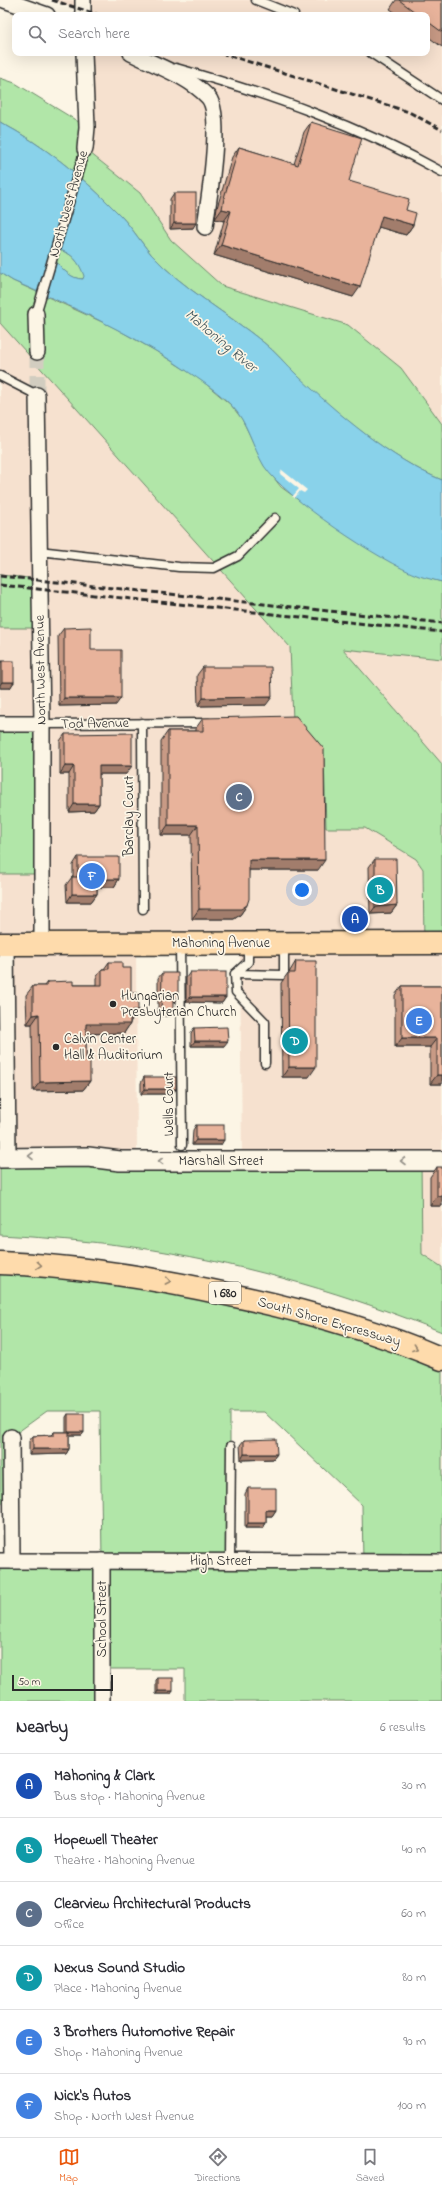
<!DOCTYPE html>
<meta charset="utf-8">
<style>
body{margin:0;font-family:"Indie Flower",sans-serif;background:#f7f7f7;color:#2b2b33}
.scale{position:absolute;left:12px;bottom:10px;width:101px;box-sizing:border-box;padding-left:4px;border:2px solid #2b2b2b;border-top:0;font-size:11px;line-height:14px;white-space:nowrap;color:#2b2b2b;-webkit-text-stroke:3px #fcf5e5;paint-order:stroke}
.you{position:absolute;left:302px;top:890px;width:14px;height:14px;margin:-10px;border:3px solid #fff;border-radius:50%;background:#1a73e8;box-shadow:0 0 0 6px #1a73e833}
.badge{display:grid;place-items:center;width:26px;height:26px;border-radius:50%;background:#ea580c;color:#fff;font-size:13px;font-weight:700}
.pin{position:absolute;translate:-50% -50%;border:2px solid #fff;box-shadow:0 1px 4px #0006}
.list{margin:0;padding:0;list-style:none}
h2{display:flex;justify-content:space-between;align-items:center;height:52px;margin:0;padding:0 16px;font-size:17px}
h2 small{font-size:13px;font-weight:400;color:#7c7c81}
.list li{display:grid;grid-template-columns:26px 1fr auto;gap:12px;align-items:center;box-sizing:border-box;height:64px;padding:0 16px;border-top:1px solid #e1e1e2}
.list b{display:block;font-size:15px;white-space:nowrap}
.list p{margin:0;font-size:13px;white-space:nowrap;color:#7c7c81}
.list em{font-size:13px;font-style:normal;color:#7c7c81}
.icon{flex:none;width:22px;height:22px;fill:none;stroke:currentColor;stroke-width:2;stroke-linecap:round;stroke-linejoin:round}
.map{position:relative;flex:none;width:442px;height:1701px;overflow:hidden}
.search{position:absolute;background:#fff;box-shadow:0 4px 16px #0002;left:12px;right:12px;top:12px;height:44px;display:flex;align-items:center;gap:10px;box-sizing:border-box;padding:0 14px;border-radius:8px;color:#7c7c81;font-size:15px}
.sheet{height:436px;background:#fff}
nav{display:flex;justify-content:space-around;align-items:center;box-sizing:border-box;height:56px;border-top:1px solid #e1e1e2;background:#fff;font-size:11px;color:#7c7c81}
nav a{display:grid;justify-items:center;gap:2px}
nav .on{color:#ea580c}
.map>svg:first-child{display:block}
</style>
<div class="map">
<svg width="442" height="1701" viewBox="0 0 442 1701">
<rect width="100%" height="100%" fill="#fcf5e5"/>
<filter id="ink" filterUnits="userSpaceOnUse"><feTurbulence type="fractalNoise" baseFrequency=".025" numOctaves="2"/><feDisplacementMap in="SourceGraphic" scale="8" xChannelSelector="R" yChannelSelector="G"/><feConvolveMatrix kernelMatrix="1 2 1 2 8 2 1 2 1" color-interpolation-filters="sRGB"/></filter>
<g filter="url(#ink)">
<g fill="#f6e1cf">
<polygon points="52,0 442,0 442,424 401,368 348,325 222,286 171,240 140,193 85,149 84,53 427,53 427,15 83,15 83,10"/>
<polygon points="0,323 290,647 293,720 324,755 326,828 365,828 416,859 423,869 424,943 442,943 442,1267 422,1254 420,1161 242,1161 240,944 136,944 137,1161 0,1158 0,874 42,874 0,724 0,628 40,628 0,575"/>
<polygon points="343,648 442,659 442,764 349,656"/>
</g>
<g fill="#b1e6a8" stroke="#6e886a" fill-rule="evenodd">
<path d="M0 78 15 83 87 127 85 149 140 193 171 240 222 286 348 325 401 368 442 424V480C392 460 336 413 297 376 286 365 276 352 263 342 227 313 183 289 151 254 139 240 129 223 115 210 81 175 43 145 0 122Z"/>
<path d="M57 250C72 251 80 264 85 276L82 279C71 279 62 269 55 260Z"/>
<polygon points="0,273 13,281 113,327 154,350 200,379 231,405 242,419 264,465 281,487 343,532 418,575 442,582 442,659 343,649 442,764 442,943 424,943 423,869 416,859 365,828 326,828 324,755 293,720 290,647 0,323"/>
<polygon points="0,575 39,579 40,628 0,628"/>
<rect x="0" y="724" width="42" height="150"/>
<path d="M0 1158 421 1161 422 1254 442 1267V1332C350 1295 252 1266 154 1250 103 1242 51 1238 0 1235Z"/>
<path d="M0 1263 146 1277 442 1359V1701H185V1669H103L102 1701H0V1561H102L100 1411H47L11 1437 12 1502 0 1503ZM230 1412H264L362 1505 363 1562 230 1561Z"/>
</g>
<path fill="#89d2ea" stroke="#638f9e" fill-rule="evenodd" d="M0 122C43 145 81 175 115 210 129 223 139 240 151 254 183 289 227 313 263 342 276 352 286 365 298 376 337 413 392 460 442 480V582C434 580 426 578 419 576 381 562 285 498 264 466 252 446 248 422 231 405 214 388 194 376 175 363 124 330 69 305 13 281L0 273ZM57 250C72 251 80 264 84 276L83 279C71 279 62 269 55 260Z"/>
<polygon fill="#fcf5e5" points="282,470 307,490 304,493 300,491 294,499 294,497 292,497 299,489 280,474"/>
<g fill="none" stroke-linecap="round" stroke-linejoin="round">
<polyline stroke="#d2cdc0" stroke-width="15" stroke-dasharray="15 8" stroke-linecap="butt" points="37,352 37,395"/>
<g stroke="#2b2b2b" stroke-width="11">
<g id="service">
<polyline points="256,0 294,15"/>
<polyline points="371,53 442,100"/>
<path d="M176 68C268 94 358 125 442 172"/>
<polyline points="36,314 85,149"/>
<polyline points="0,376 37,395"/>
<polyline points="39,551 179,567 214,568 238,556 275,518"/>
<polyline points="142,723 143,909"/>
<polyline points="42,724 209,723"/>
<polyline points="180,944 182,1145"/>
<polyline points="248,944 248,962 235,974 284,975 284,944"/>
<polyline points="235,974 236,992 265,1022 265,1063"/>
<polyline points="230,1561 231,1446"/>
</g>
</g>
<g stroke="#2b2b2b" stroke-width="18">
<g id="minor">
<polyline points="4,0 47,15"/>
<polyline points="83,0 83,15"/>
<polyline points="84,53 87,127 85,149"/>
<path d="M131 53C157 66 188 76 208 97 224 115 208 203 205 227"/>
<polyline points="36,314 37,352"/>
<polyline points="37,395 42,724 42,944"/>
<polyline points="0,724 42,724"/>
<polyline points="6,944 8,1156"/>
<polyline points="11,1437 12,1561"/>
<polyline points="0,1561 442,1562"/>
<polyline points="102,1561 102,1701"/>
</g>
</g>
<g stroke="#2b2b2b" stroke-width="22">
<polyline id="tertiary" points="0,1158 88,1157 120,1161 442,1161"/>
</g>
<g stroke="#2b2b2b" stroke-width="25">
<polyline id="primary" points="0,944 442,943"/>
</g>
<g stroke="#2b2b2b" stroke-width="25">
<path id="motorway" d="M0 1263C78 1266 154 1278 231 1295 303 1310 374 1330 442 1359"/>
</g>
<use href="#service" stroke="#fcf5e5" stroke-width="8"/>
<use href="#minor" stroke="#fcf5e5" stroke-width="15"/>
<use href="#tertiary" stroke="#fcf5e5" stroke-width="19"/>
<use href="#primary" stroke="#fedbac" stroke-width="22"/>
<use href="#motorway" stroke="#fedbac" stroke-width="22"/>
<g stroke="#2b2b2b" stroke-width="3" stroke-dasharray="6 3" stroke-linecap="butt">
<polyline points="52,0 99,15"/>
<polyline points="221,53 409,112 442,130"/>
<polyline points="0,576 442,623"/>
<polyline points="0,585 442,632"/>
</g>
</g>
<g fill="#c89a85" stroke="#2b2b2b">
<polygon points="396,0 442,0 442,47 427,36 427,15 399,15 390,9"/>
<polygon points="311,122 349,181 406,210 413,225 406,235 379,227 353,297 214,255 224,221 215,219 217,208 232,157 239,147 294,164 304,132"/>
<polygon points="174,193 193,228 170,229 170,199"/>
<polygon points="64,628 91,650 116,705 59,706 58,636"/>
<polygon points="2,661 14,682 10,688 0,688 0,664"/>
<polygon points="203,667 266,705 198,706 197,675"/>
<polygon points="203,718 318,870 249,870 247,905 240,915 234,919 192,919 191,835 161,835 161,741 168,731 196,731 196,728"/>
<polygon points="65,734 126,774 99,774 99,804 94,811 69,812 69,774 60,774 60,741"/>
<polygon points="78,857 119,879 114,887 97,887 97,894 91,902 67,902 66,885 72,877 73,877 73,865"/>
<polygon points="375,859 397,905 391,913 370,914 369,867"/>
<polygon points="296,961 309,1077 282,1077 281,983 288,973 289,973 290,971"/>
<polygon points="109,962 122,968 138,1010 133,1016 130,1022 130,1024 124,1033 86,1034 86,1061 90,1081 83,1090 33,1091 32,1024 27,1024 26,995 33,986 44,986 47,982 73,985 96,985 96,978 102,969 104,969"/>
<polygon points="190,972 226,997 222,1003 186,1002 186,978"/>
<polygon points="162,973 178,998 175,1002 173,1002 170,1016 158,1016 158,978"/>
<polygon points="402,986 442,986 442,1084 430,1084 430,1047 395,1047 395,995"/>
<polygon points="194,1028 224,1046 191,1046 191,1033"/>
<polygon points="144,1077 176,1089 172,1094 141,1094 141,1083"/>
<polygon points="196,1125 221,1145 192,1145 193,1130"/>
<polygon points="437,1167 442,1206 430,1206 430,1177"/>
<polygon points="68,1414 84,1432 82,1435 69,1435 69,1449 66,1454 29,1455 29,1441 33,1436 51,1435 54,1432 66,1432 66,1417"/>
<polygon points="244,1440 277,1454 273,1459 241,1460 240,1445"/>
<polygon points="248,1488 276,1510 272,1516 266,1516 266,1523 263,1528 245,1528 245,1494"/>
<polygon points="158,1678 171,1694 156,1694 156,1680"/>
</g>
<g fill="#a27d6c" stroke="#2b2b2b">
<polygon points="222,209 231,211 224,221 215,219"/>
<polygon points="382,216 413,225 406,235 375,226"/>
<polygon points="174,223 196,223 193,228 170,229"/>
<polygon points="221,245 360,287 353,297 214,255"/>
<polygon points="2,682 14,682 10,688 0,688 0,685"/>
<polygon points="272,697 266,705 198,706 203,698"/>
<polygon points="64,698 121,698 116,705 59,706"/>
<polygon points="65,766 74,766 69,774 60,774"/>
<polygon points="99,766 132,766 126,774 94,774"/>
<polygon points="74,804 99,804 94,811 69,812"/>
<polygon points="168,825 198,825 191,835 161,835"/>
<polygon points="249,860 325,860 318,870 242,870"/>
<polygon points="97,879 119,879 114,887 91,887"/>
<polygon points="72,894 97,894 91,902 67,902"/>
<polygon points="247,905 240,915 234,919 192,919 199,909"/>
<polygon points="397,905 391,913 370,914 375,907"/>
<polygon points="190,997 226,997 222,1003 186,1002"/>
<polygon points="173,998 178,998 175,1002 170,1002"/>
<polygon points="133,1010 138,1010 132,1018 133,1018 129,1024 130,1024 124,1033 79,1034 86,1024"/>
<polygon points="173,1011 170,1016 158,1016 161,1012"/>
<polygon points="39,1014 32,1024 27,1024 33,1015"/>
<polygon points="402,1038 437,1038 430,1047 395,1047"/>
<polygon points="195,1041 228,1041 224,1046 191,1046"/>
<polygon points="289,1067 316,1067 309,1077 282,1077"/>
<polygon points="437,1075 442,1075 442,1084 430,1084"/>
<polygon points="90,1081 83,1090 33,1091 40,1082"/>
<polygon points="145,1089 176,1089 172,1094 141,1094"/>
<polygon points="196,1140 224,1140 221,1145 192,1145"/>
<polygon points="437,1196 442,1196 442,1206 430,1206"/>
<polygon points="68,1432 84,1432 82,1435 66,1435"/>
<polygon points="33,1449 69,1449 66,1454 29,1455"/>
<polygon points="244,1454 277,1454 273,1459 241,1460"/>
<polygon points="266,1510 276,1510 272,1516 263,1516"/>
<polygon points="248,1523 266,1523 263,1528 245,1528"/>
<polygon points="158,1691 173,1691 171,1694 156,1694"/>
</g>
<g fill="#e8b39b" stroke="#2b2b2b">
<polygon points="399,0 442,0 442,32 427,21 427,15 419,15"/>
<polygon points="311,122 362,138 349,181 409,199 406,210 416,213 413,225 382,216 360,287 221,245 231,211 222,209 224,198 239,147 298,165"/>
<rect x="174" y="193" width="22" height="30"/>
<polygon points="91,627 91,650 121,650 121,698 64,698 64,628"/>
<rect x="2" y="661" width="12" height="21"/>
<polygon points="203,667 271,667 272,697 203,698"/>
<polygon points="296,716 324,749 325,860 249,860 249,899 247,905 241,909 199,909 198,825 168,825 168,731 203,731 203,718"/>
<polygon points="132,733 132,766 99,766 99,804 74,804 74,766 65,766 65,734"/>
<polygon points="78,857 119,857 119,879 97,879 97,894 72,894 72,877 78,877"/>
<polygon points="375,859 396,859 397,905 375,907"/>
<polygon points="296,961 316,961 316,1067 289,1067 288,973 295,973"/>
<polygon points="109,962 122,962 122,968 131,968 131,993 138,993 138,1010 133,1010 133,1018 130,1018 130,1024 86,1024 86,1061 90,1061 90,1081 40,1082 39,1014 33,1015 33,986 47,986 47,982 73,981 73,985 102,985 102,969 109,969"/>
<rect x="190" y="972" width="36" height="25"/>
<polygon points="162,973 178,973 178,998 173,998 173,1011 161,1012"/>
<polygon points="402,986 442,986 442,1075 437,1075 437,1038 402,1038"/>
<polygon points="227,1027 228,1041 195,1041 194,1028"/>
<polygon points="144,1077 176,1077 176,1089 145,1089"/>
<rect x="196" y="1125" width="28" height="15"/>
<rect x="437" y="1167" width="5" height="29"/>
<rect x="68" y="1414" width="16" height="18"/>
<polygon points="54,1432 69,1432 69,1449 33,1449 33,1436 54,1435"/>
<polygon points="276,1439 277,1454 244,1454 244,1440"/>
<polygon points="248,1488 276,1488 276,1510 266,1510 266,1523 248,1523"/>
<rect x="158" y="1678" width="15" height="13"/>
</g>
<defs><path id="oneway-chevron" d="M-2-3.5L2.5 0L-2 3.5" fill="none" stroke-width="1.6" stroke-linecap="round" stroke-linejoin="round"/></defs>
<g stroke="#949088">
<use href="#oneway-chevron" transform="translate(31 1156) rotate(-180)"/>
<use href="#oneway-chevron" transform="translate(161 1161) rotate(180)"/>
<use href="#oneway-chevron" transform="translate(403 1161) rotate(180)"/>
</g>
<g stroke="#94836c">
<use href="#oneway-chevron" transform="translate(39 1265) rotate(5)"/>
<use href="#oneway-chevron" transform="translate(168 1281) rotate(11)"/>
<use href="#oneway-chevron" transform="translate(415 1348) rotate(20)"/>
</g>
</g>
<g fill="#2b2b2b" stroke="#fcf5e5" stroke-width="1.5">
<circle cx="113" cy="1004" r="4"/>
<circle cx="56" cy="1047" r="4"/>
</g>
<g text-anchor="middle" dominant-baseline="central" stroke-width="3.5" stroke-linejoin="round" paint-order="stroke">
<rect fill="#fcf5e5" stroke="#6a6863" stroke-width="1" x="209" y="1282" width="32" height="22" rx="3"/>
<g font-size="13" font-weight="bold" fill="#2b2b2b">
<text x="225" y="1293">I 680</text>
</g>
<g font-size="14" fill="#2b2b2b" stroke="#fcf5e5">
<text transform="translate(69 204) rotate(-74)">North West Avenue</text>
<text transform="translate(41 670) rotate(-91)">North West Avenue</text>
<text transform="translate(95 724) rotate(-1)">Tod Avenue</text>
<text transform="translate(129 816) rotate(-90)">Barclay Court</text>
<text x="221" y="943">Mahoning Avenue</text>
<text transform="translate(169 1104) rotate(-90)">Wells Court</text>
<text x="221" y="1161">Marshall Street</text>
<text transform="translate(329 1322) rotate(16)">South Shore Expressway</text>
<text x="221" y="1561">High Street</text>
<text transform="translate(102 1619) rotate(-90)">School Street</text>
</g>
<g font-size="14" fill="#2b2b2b" stroke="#fcf5e5" text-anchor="start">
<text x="121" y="996">Hungarian<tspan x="121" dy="16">Presbyterian Church</tspan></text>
<text x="64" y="1039">Calvin Center<tspan x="64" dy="16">Hall &amp; Auditorium</tspan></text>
</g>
<g font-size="15" font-style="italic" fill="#42555b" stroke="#fcf5e5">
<text transform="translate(221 341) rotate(40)">Mahoning River</text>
</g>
</g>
</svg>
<div class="scale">50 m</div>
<div class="you"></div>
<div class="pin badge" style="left:355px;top:919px;background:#1a4fb4">A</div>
<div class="pin badge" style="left:380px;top:890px;background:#0f9aa8">B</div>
<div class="pin badge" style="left:239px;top:797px;background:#5c6f8a">C</div>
<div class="pin badge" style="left:295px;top:1041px;background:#0f9aa8">D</div>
<div class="pin badge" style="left:419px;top:1021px;background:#3f7fe0">E</div>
<div class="pin badge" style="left:92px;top:876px;background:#3f7fe0">F</div>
<div class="search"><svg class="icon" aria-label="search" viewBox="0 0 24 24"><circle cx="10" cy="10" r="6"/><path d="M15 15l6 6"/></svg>Search here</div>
</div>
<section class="sheet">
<h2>Nearby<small>6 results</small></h2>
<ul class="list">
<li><span class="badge" style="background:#1a4fb4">A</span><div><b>Mahoning &amp; Clark</b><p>Bus stop · Mahoning Avenue</p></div><em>30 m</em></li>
<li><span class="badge" style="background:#0f9aa8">B</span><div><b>Hopewell Theater</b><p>Theatre · Mahoning Avenue</p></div><em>40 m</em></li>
<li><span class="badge" style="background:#5c6f8a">C</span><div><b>Clearview Architectural Products</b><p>Office</p></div><em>60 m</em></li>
<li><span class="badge" style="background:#0f9aa8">D</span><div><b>Nexus Sound Studio</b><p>Place · Mahoning Avenue</p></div><em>80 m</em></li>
<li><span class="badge" style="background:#3f7fe0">E</span><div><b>3 Brothers Automotive Repair</b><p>Shop · Mahoning Avenue</p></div><em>90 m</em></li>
<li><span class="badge" style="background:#3f7fe0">F</span><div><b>Nick's Autos</b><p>Shop · North West Avenue</p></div><em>100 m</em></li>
</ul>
</section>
<nav>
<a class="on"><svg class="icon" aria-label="map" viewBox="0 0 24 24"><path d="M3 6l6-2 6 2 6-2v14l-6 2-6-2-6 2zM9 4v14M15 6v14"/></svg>Map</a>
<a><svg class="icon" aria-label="directions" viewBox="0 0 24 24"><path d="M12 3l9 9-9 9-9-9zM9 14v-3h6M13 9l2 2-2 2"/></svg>Directions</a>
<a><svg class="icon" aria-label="saved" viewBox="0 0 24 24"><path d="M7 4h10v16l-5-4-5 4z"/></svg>Saved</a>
</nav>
